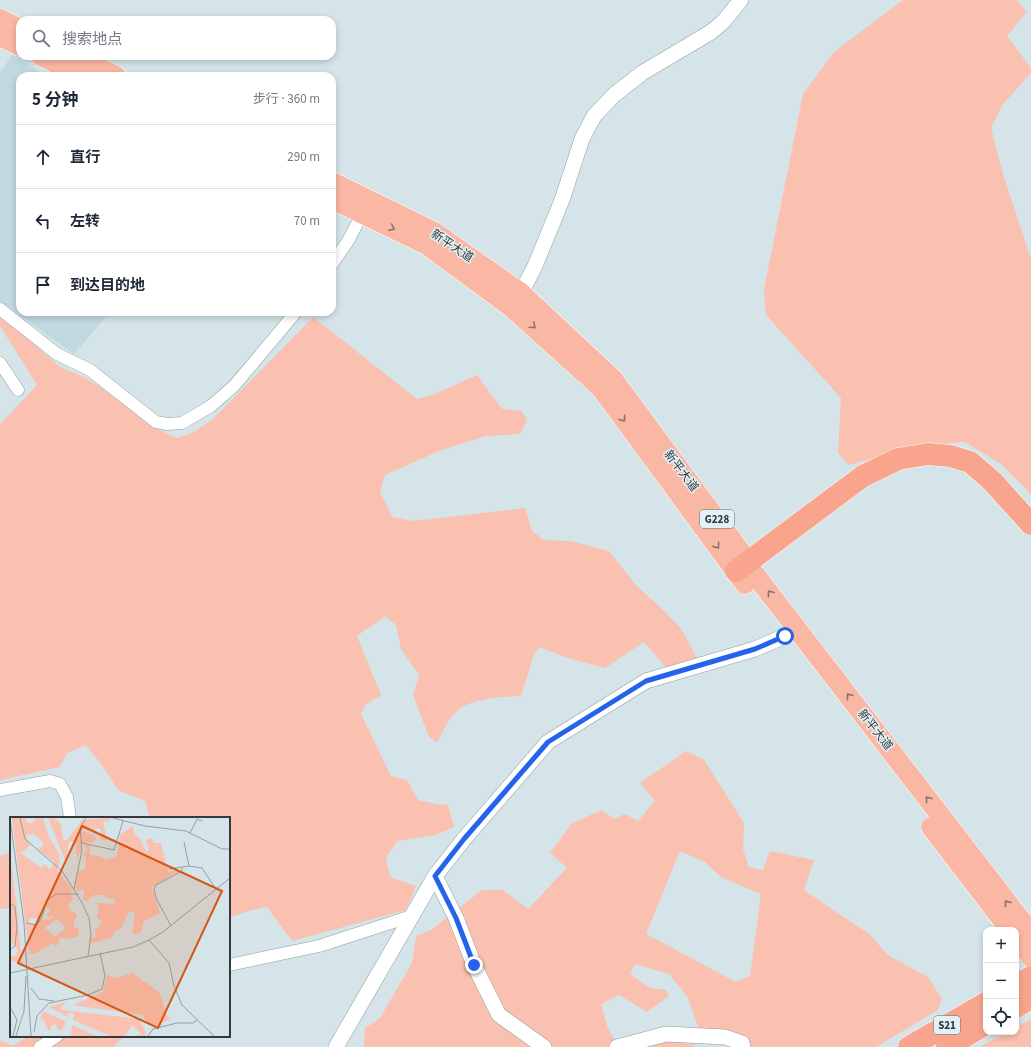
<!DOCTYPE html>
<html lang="zh">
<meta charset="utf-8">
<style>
body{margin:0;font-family:"Source Sans 3","Noto Sans SC",sans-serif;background:#f2f2f3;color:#1f2937}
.controls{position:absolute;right:12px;bottom:12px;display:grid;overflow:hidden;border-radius:8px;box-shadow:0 2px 6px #0003}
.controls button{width:36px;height:36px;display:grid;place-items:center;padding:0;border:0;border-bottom:1px solid #e0e1e3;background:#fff;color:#1f2937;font:20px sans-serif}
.stop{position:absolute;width:12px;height:12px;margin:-9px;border:3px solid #2563eb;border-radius:50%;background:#fff}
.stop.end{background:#2563eb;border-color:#fff;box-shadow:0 1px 4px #0008}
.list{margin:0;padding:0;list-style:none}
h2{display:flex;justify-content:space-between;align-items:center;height:52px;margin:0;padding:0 16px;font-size:17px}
h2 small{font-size:13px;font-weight:400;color:#747a83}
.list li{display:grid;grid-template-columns:26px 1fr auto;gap:12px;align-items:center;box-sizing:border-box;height:64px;padding:0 16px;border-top:1px solid #e0e1e3}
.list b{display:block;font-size:15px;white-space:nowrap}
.list em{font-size:13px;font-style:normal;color:#747a83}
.icon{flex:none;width:22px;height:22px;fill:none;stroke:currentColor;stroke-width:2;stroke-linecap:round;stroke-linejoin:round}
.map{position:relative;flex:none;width:1031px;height:1047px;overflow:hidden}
.search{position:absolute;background:#fff;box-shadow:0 2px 6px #0003;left:16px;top:16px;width:320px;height:44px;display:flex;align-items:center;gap:10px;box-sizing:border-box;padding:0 14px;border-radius:12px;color:#747a83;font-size:15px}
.panel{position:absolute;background:#fff;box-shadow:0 2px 6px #0003;left:16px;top:72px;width:320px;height:244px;border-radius:12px}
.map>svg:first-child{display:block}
</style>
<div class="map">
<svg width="1031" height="1047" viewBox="0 0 1031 1047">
<rect width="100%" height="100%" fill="#d4e4e8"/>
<polygon fill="#c0d9df" points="12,55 46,76 20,76 20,312 110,312 74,354 0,301 0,73"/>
<g fill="#fac1b0" fill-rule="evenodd">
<polygon points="903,0 1017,0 1027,12 1007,36 1031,68 1031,73 1003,104 991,128 1003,174 1031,259 1031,494 1001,464 965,442 916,446 871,459 848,465 838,453 841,398 766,315 764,289 803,94 834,52"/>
<path d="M0 317H3L60 367 82 376 99 386 153 427 177 438 194 432 214 418 313 317 417 399 433 395 477 375 502 409 522 411 527 421 520 434 486 436 439 451 385 475 380 492 392 517 414 521 525 508 532 531 544 540 570 541 609 551 635 584 665 612 682 630 697 658 667 669 644 642 605 668 571 659 539 647 534 654 521 696C503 697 472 698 457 711 448 719 442 733 437 743L429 737 413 695 419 675 401 649 396 625 385 616 357 636 381 695 365 705 361 714 391 776 407 780 418 800 437 804 448 805 454 827 436 835 397 841 386 858 390 877 416 886 406 910 292 941 267 907 248 911 229 918V818H150L145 801 118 790 101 764 86 745 67 753 60 767 0 780V424L37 385 0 326Z"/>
<path d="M686 751 704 760 744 823 743 849 749 867 763 870 770 851 814 860 804 890 869 934 889 956 928 977 942 999 938 1010 876 1047H737L703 1040 687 996 669 974 635 964 630 974 650 988 666 990 669 996 647 1012 619 995 601 1004 608 1029 617 1043 636 1037 694 1044 695 1047H364L365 1028 380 1018 412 963 416 936 431 930 482 890H503L528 909 567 868 550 853 572 823 602 810 614 819 625 814 638 821 655 801 640 783ZM680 851 705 862 721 877 761 894 750 976 736 982 646 934Z"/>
<polygon points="11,852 11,908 0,909 0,856"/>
<polygon points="1031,1019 1031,1047 979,1047 1007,1032 1016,1032 1016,1027"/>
<polygon points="28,1036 124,1036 114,1047 0,1047 0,1040 13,1046"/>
</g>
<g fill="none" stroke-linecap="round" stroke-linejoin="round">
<g stroke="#8f9fa2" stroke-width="13">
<g id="minor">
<polyline points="332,264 348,241 362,214"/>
<polyline points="0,309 57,354 90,370 156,422 167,424 182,423 211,406 234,386 296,312"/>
<polyline points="0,363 18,390"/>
<polyline points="0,790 50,781 60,784 67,797 70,818"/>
<polyline points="229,965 319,946 412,916"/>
<polyline points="40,1047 57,1036"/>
</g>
</g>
<g stroke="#8f9fa2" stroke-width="16">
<g id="tertiary">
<polyline points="515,301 521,293 535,266 562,200 582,139 594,116 614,95 642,73 711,32 723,22 741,0"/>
<polyline points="435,876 456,918 474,965 499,1015 544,1047"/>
<polyline points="336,1047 435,876 464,839 548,742 646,681 755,649 785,636"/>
<polyline points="617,1047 666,1034 725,1037 742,1043 743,1047"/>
</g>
</g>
<g stroke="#fff" stroke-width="21">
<g id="trunk">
<polyline points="0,19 20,29"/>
<polyline points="0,36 20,46"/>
<polyline points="41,56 82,76"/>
<polyline points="75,56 116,76"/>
<polyline points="332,182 434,232 521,293 612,378 749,563 753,572 1031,933"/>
<polyline points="332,199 427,245 511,307 601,388 745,584"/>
<polyline points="931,827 1010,930"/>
<polyline points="1016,937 1031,957"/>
</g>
</g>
<g stroke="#fff" stroke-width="23">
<g id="motorway">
<polyline points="736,571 863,476 898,459 928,454 950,456 970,462 992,481 1031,524"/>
<polyline points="1016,985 1031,977"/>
<polyline points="1016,1007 1031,998"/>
<polyline points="909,1047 986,1003"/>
<polyline points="947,1047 986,1024"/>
</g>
</g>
<use href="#minor" stroke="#fff" stroke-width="12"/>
<use href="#tertiary" stroke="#fff" stroke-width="15"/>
<use href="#trunk" stroke="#fab7a4" stroke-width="20"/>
<use href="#motorway" stroke="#f9a58d" stroke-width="22"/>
</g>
<defs><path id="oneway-chevron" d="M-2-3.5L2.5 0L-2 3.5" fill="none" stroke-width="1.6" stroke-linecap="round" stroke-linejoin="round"/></defs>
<g stroke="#8d726b">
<use href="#oneway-chevron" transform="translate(392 228) rotate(26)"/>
<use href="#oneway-chevron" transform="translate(533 326) rotate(42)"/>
<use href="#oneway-chevron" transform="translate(623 419) rotate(54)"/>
<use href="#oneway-chevron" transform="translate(717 546) rotate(54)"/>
<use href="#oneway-chevron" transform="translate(770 593) rotate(-127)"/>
<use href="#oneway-chevron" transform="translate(849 696) rotate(-128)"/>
<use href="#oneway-chevron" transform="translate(928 799) rotate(-128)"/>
<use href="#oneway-chevron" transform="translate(1007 903) rotate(-128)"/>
</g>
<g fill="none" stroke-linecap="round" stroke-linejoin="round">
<polyline stroke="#2563eb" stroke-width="5" points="474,965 456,918 435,876 464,839 548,742 646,681 755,649 785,636"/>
</g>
<g text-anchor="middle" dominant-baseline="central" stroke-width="3" stroke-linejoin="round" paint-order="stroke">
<g fill="#e1f1f5" stroke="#687174" stroke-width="1">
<rect x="700" y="510" width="34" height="18" rx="3"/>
<rect x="934" y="1016" width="26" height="18" rx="3"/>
</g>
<g font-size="11" font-weight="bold" fill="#343a3c">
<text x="717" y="519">G228</text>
<text x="947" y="1025">S21</text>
</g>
<g font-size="12" fill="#343a3c" stroke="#e1f1f5">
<text transform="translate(452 246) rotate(34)">新平大道</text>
<text transform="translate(681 471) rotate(53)">新平大道</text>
<text transform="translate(875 730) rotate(52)">新平大道</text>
</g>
</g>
<g transform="translate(10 817)">
<rect width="220" height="220" fill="#d4e4e8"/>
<path d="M2 1H16V5L20 6H23L26 1H33L38 18 48 35 50 45 47 53 61 71 63 83 58 88 61 95 64 94 67 99 63 108 64 111H68L69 119 56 122 50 120 47 129 43 126 24 137 19 136ZM19 17 25 18 34 26 29 33 44 45 40 52 34 47 31 51 11 36 20 28 16 19ZM35 91 41 92 37 97 38 101 43 97 41 102 30 103 27 107 19 106 20 101H30ZM47 102 56 111 45 120 35 111ZM38 1H44L51 7 53 23H57L72 3 100 1V3L93 5 97 23H90L91 13 89 11 83 13 74 9 72 14 85 19 86 22 84 25 71 26V33L67 42 65 24 59 25 56 45ZM123 9 124 17 130 22 136 35 139 33 136 23 141 21 144 26H151L158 55 170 53 142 70 150 96 133 105 132 114 125 118 122 116 125 96 119 94 111 112 106 113 101 121 81 126V121L86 120 85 113 92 105 87 100 89 91 86 86 106 87 105 82 96 81 94 78H84L77 84 73 83 74 72 68 74 65 71 68 54 74 53 75 50 76 40 73 38 77 32 74 28H80V38L89 39 96 43 107 39 110 17ZM0 37 7 92 12 148 10 150 8 145 0 144V139H6L8 133 0 123ZM122 156 149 175 157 198 161 202 152 206V208L138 207 133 198 63 188 93 175 97 158 107 161ZM55 185 50 192 53 193 129 202 137 218 127 219 131 216 122 208 115 219H100L63 203 64 197 59 195 58 200 39 190ZM33 194 56 205 52 213H48L46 207 40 209 41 213H38L32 201 29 205ZM62 208 86 219H61Z" fill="#fac1b0" fill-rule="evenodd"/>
<path fill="none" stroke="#94a0a3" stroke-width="1" d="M0 1 14 106 21 219M10 1 15 22 52 54 71 84 79 101 81 118 78 139M103 1 135 9 176 14 212 32H220M180 16 187 2 192 4M174 25 179 49 192 51 206 72M72 26 104 33 113 4M159 52 179 49M64 72 72 33 70 11 76 1M0 86 5 90 7 110 5 129 0 133M16 106 27 108 33 98 36 84 46 77H68M161 109 146 81 144 72 146 68 172 54V50M139 123 159 146 164 169 172 188 204 219M0 156 123 130 139 123 153 115 220 61M21 171 29 182 44 184M0 190 7 203 3 219M24 215 27 199 39 186 78 178 92 172 95 159 90 136M6 219 14 194 16 159M138 219 143 212 167 206H183L187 203"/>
<path fill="#d65611" fill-opacity="0.15" stroke="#d65611" stroke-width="2" d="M72 9 212 74 148 211 8 146Z"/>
<rect width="220" height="220" fill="none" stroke="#343a3c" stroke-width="2"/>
</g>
</svg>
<div class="controls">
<button>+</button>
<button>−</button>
<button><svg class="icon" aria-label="locate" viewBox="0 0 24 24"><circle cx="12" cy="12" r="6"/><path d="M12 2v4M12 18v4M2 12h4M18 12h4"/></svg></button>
</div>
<div class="stop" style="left:785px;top:636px"></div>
<div class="stop end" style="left:474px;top:965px"></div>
<div class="search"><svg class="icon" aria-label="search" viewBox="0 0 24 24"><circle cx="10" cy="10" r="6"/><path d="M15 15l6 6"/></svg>搜索地点</div>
<section class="panel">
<h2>5 分钟<small>步行 · 360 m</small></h2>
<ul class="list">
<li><svg class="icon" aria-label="ahead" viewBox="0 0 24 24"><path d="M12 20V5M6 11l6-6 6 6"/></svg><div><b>直行</b></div><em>290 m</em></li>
<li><svg class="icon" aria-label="left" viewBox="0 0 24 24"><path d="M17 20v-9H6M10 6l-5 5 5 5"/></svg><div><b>左转</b></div><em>70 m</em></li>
<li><svg class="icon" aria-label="arrive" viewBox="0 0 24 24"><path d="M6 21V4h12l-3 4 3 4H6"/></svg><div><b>到达目的地</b></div></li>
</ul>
</section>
</div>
